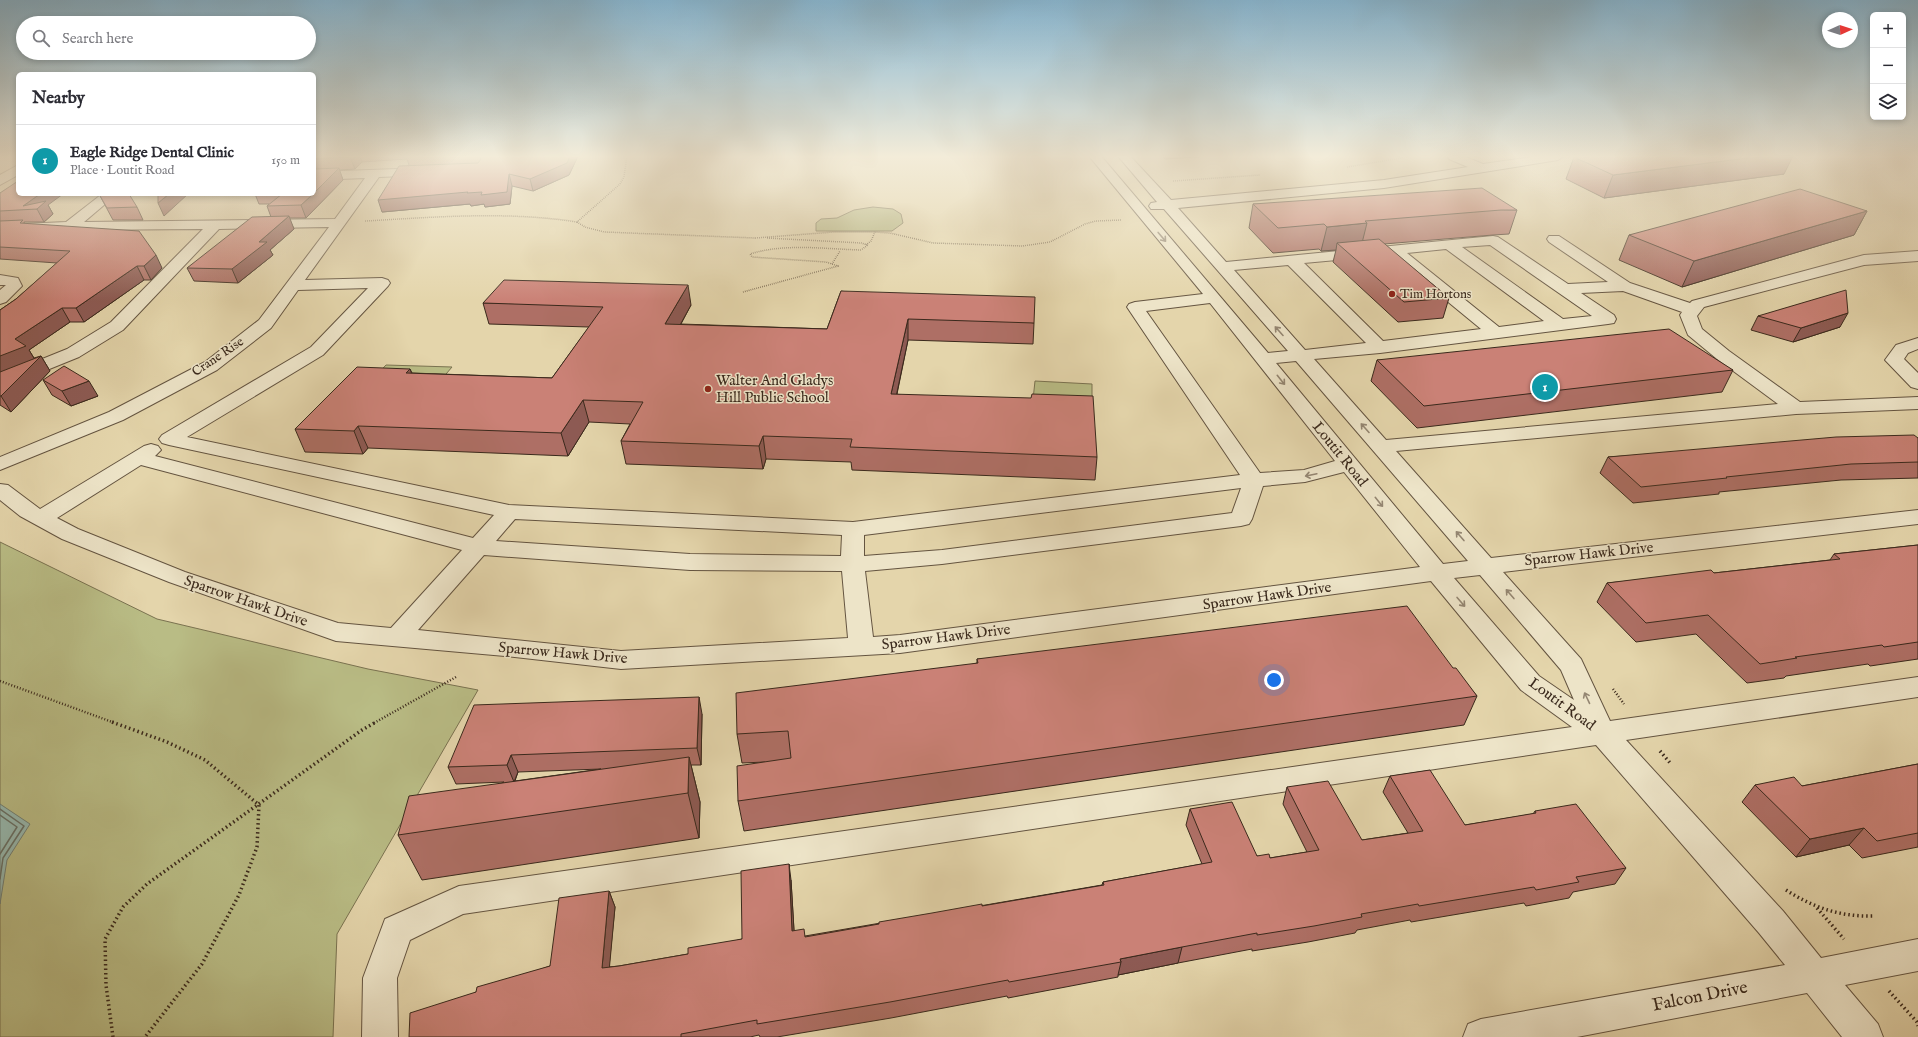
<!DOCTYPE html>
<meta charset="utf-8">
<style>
body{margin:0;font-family:"IM FELL English",serif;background:#f7f7f7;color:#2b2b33}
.controls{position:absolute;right:12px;top:12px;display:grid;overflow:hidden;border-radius:6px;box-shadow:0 2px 6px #0003}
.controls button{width:36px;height:36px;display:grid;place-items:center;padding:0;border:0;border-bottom:1px solid #e1e1e2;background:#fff;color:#2b2b33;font:20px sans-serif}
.compass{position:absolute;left:1822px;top:12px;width:36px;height:36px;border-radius:50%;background:#fff;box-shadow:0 2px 6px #0003;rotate:87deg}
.you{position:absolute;left:1274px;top:680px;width:14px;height:14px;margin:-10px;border:3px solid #fff;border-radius:50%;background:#1a73e8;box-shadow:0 0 0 6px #1a73e833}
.badge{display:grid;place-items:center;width:26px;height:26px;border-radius:50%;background:#7c3aed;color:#fff;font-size:13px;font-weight:700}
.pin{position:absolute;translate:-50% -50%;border:2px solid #fff;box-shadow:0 1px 4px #0006}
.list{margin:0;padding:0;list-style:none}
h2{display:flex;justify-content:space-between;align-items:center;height:52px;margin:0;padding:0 16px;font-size:17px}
h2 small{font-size:13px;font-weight:400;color:#7c7c81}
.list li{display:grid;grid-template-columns:26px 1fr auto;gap:12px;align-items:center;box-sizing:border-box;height:72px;padding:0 16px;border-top:1px solid #e1e1e2}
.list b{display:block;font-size:15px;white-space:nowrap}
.list p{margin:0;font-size:13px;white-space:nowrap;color:#7c7c81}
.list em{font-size:13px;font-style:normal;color:#7c7c81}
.icon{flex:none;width:22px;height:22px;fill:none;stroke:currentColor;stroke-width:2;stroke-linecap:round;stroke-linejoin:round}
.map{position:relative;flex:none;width:1918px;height:1037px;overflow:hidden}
.search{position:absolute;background:#fff;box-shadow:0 2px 6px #0003;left:16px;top:16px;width:300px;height:44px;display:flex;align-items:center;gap:10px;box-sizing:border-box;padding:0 14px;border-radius:22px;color:#7c7c81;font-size:15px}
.panel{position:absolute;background:#fff;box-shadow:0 2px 6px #0003;left:16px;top:72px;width:300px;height:124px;border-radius:6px}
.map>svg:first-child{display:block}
</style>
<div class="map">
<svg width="1918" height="1037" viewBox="0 0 1918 1037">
<rect width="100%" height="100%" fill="#e4d5ab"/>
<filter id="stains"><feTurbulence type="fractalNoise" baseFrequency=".005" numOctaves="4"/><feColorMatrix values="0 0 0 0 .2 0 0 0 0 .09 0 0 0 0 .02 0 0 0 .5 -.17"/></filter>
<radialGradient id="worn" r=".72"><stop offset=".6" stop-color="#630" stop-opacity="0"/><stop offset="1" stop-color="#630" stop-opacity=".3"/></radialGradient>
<g fill="#b9bc85" stroke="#7a7250">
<polygon points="873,207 893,209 901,214 903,223 892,231 816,231 816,223 821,219 837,218 854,210"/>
<polygon points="386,365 452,367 435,387 367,385"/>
<polygon points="1035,381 1092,384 1092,411 1032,409"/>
<polygon points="0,542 157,619 368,669 478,690 337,934 333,1037 0,1037"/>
</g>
<polygon fill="#96b8ae" stroke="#717f74" points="0,804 30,824 7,860 0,904"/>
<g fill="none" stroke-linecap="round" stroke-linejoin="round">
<g stroke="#687065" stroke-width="1.5">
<polyline points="0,809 24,826 3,858 0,879"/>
<polyline points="0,815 17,827 0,854"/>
</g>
<g stroke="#645440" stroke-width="2">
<g id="minor">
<path d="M1089 156H1101L1268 353 1288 351 1164 209H1151L1149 206 1151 203 1157 202 1118 156H1130L1171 200 1384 180 1468 167 1449 159 1447 156H1463L1483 164 1538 156H1564L1558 160 1384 188 1178 208 1226 262 1493 236 1498 237 1568 284 1608 282 1549 242 1547 239 1549 236H1559L1630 283 1690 303 1692 301 1864 255 1918 251V261L1864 265 1704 307 1697 316 1702 329 1729 351 1800 402 1918 397V409L1796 414 1396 451 1491 558 1918 510V524L1503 572 1581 659 1610 721 1918 677V697L1626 740 1783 911 1821 958 1918 939V971L1845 985 1878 1024 1883 1037H1842L1807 993 1577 1037H1463L1468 1024 1481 1019 1785 965 1759 933 1596 745 463 914 410 940 397 978 398 1037H362L363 978 385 919 459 886 1572 727 1521 690 1431 581 900 653 621 669 505 656 336 641 169 582 62 539 20 516 0 500V484L8 485 40 509 144 446 151 444 158 446 161 450 155 456 473 538 494 515 169 445 162 443 159 439 162 435 311 347 368 288 298 290 271 328 217 370 123 420 0 470V457L109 412 205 362 259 320 329 227 219 229 123 330 79 357 0 389V376L67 349 111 322 203 229 70 230 0 233V225L66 222 102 194H117L84 222 335 219 365 178 314 180V172L424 168 429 169 430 172 429 175 379 177 305 280 382 278 388 280 390 283 388 286 323 355 187 437 509 505 853 522 1240 475 1127 307 1129 304 1135 302 1203 294ZM1490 245 1592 316 1563 319 1462 247ZM1446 249 1544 321 1499 327 1407 253ZM1391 255 1481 329 1383 341 1304 263ZM1288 265 1366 343 1305 350 1234 270ZM1623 291 1682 312 1680 315 1688 335 1717 359 1778 404 1386 440 1314 359 1380 353 1608 324 1614 323 1616 319 1614 315 1581 293ZM1210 303 1335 461 1304 470 1260 473 1146 311ZM1296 361 1468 561 1443 564 1276 363ZM141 465 462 550 391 628 338 623 185 572 78 529 57 518ZM1344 472 1420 567 900 635 873 637 865 571 942 564 1241 526 1249 524 1252 519 1263 486 1305 482ZM1241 488 1232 513 942 550 864 556V535ZM515 519 842 535 841 556 690 554 496 541ZM484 555 690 570 842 571 848 638 621 651 418 630ZM1480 575 1561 670 1574 700 1539 676 1454 578Z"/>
<polygon points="18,165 18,175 0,185 0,175"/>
<polygon points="0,275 18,278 22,286 6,302 0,304 0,290 6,285 0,285"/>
<polygon points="1918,338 1918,349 1908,353 1904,359 1918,373 1918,389 1911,387 1885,360 1896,345"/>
</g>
</g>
<g stroke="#3a291c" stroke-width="1.5" stroke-dasharray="0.5 1.5" stroke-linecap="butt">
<polyline points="1347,167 1414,156"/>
<polyline points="1173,181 1260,175"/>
<path d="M365 221C436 217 506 211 577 222L620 184 624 177 627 156"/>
<polyline points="577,222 585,227 604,232 755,238"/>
<polyline points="755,238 834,232 875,232 890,233 933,243 1023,246 1050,242 1085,224 1096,221 1122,220"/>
<polyline points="866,245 871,241 875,232"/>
<polyline points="832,264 840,251"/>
<path d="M743 292 838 266 826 262 752 257 750 254C785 243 825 249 861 250L868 245 861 243 766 238"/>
</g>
<g stroke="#3a291c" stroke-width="2.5" stroke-dasharray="1 2" stroke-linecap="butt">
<polyline points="0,681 115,723"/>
<polyline points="1613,689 1624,704"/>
<polyline points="374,723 456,677"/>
</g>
<g stroke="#3a291c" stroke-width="3.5" stroke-dasharray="1.5 3" stroke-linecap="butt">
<polyline points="112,722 167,742 205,760 259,805 257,847 239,895 202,964 145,1037"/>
<polyline points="1660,751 1671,764"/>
<path d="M1786 890C1814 908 1841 917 1874 916"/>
<polyline points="1817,908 1844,939"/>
<polyline points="1889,991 1917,1022 1918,1026"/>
<polyline points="113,1037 106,985 105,939 123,907 147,884 362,730 376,722"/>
</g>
<use href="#minor" fill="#ede4c8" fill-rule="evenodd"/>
</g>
<g fill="#ae6f65" stroke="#3a291c" fill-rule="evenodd">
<polygon points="314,156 578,156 569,175 533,191 512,186 510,204 485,207 484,204 471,206 470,204 382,212 409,165 407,159 362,162 355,169 339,170 343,180 306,218 289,218 294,229 270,250 273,255 238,283 194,281 187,268 271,217 267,206 269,204 259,204 255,194 314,194"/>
<polygon points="1162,156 1199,156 1199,157 1165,159"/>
<polygon points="1574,157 1784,174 1604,198 1566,179"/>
<polygon points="0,193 48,205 53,214 44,222 24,222 24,223 162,268 151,280 144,280 84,322 70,322 29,350 34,358 41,356 50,371 11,412 0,405 0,310 16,299 57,263 0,259"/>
<polygon points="99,194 137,207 143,220 113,220"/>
<polygon points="1253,204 1517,210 1509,234 1493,235 1384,244 1449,298 1443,318 1398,322 1333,262 1336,250 1321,251 1319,249 1273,253 1249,228"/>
<polygon points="1867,211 1854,235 1682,287 1619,260 1629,235"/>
<polygon points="841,291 1034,323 1033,344 908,340 897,394 1097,457 1095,480 852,470 851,462 766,459 763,469 626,464 621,441 630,424 589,422 568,456 368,448 363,454 305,452 295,429 410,369 412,373 552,378 589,327 489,324 483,303 691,305 681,324 827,329"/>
<polygon points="1758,316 1840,327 1793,342 1751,330"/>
<polygon points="1377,360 1733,370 1722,392 1417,428 1371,381"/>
<polygon points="43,380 98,396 71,406 52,395"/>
<polygon points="1918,438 1918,478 1841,480 1719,492 1719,494 1633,503 1600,473 1608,457"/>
<polygon points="1918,545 1918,659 1870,666 1868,664 1786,676 1784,678 1747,683 1696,634 1636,642 1597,602 1607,583 1714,573 1830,560 1834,554"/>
<polygon points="977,659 1453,668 1477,696 1464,725 744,831 738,801 765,762 742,763 737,734 977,663"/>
<path d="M702 714 701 765H691L700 802 699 838 422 880 398 835 504 782 456 784 448 767ZM601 769 515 781 518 772Z"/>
<polygon points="1918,764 1918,847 1862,858 1849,845 1796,857 1742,802 1755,785 1802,786"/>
<polygon points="1390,776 1465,825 1533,814 1535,811 1626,868 1615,884 1573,892 1569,898 1526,906 1524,903 1411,922 1410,920 1357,930 1355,933 1308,942 1252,951 1252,949 1178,963 1118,975 1118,977 1008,998 1007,996 891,1018 777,1037 760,1037 759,1035 750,1037 409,1037 476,992 550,966 609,891 615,907 609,967 619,966 688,954 742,939 791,880 794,931 805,936 1102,885 1103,882 1202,864 1186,825 1190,809 1257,856 1270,858 1307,852 1283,804 1287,787 1362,840 1408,833 1383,792"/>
</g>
<g fill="#8d5a53" stroke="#3a291c">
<polygon points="352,156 360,156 362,162 355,169 350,157"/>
<polygon points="570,156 578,156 569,175 533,191 530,179"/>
<polygon points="1763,156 1793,156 1784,174 1604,198 1613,175"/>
<polygon points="339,168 343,180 306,218 301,205 313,194 314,194 314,193"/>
<polygon points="509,174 512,186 510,204 485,207 484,204 471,206 470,204 382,212 378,200"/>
<polygon points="40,194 63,194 48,205 53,214 44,222 37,209 23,206"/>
<polygon points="169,194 188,194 164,216 158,203"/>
<polygon points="1867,211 1854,235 1682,287 1694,261"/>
<polygon points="289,216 294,229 270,250 273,255 238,283 232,269 259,242"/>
<polygon points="1367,223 1361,247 1337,243 1336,250 1321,251 1327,227"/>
<polygon points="156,255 162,268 151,280 144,266"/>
<polygon points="137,266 144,280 84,322 76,308"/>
<polygon points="688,285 691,305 669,345 665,324"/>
<polygon points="62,308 70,322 29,350 35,360 0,375 0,356 15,339"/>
<polygon points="1848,313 1840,327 1793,342 1801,328"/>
<polygon points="908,319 908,340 892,416 891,394"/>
<polygon points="41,356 50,371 11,412 1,396"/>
<polygon points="410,369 418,391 406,373"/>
<polygon points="89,381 98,396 71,406 62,391"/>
<polygon points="583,400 589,422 568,456 561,433"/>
<polygon points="358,426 368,448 363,454 354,431"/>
<polygon points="763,436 766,459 763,469 759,446"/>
<polygon points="699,697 702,714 701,765 697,748"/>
<polygon points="511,755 518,772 514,782 507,765"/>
<polygon points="689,757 700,802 699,838 688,793"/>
<polygon points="1864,828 1849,845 1796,857 1810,839"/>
<polygon points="789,864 791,880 795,947 792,931"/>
<polygon points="609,891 615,907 608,983 602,968"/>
<polygon points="1182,947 1178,963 1118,975 1121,962 1120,959"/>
</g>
<g fill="#ca8176" stroke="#3a291c">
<polygon points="314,156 352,156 350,157 314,159"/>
<polygon points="479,156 570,156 567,163 530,179 509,174 507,192 481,195 482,192 467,193 468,192 378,200 399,166 478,163 481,159"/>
<polygon points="1585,156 1763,156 1613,175 1574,157"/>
<polygon points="339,168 314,193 314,169"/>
<polygon points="18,181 18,194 40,194 23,206 46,201 37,209 0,211 0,193"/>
<polygon points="1482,188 1517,210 1501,210 1365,221 1367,223 1327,227 1324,224 1278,228 1253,204"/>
<polygon points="1800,189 1867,211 1694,261 1629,235"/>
<polygon points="99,194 129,194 137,207 107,208"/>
<polygon points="158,194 169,194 158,203"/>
<polygon points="282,194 313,194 301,205 267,206"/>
<polygon points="289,216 259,242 267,242 232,269 187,268 252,217"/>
<polygon points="23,220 20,223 139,231 156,255 144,266 137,266 76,308 62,308 15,339 26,346 0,356 0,310 16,299 70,251 0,247 0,221"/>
<polygon points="1379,239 1449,298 1404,302 1337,243"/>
<polygon points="504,280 688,285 665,324 827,329 841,291 1035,297 1034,323 908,319 891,394 1031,398 1032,394 1093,396 1097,457 850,447 852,439 763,436 759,446 621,441 643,402 583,400 561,433 358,426 354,431 295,429 357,367 410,369 406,373 552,378 603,307 483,303"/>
<polygon points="1846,290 1848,313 1801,328 1758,316"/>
<polygon points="1669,329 1733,370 1424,406 1377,360"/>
<polygon points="41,356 1,396 0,396 0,372"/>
<polygon points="64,366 89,381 62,391 43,380"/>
<polygon points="1914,435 1918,438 1918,462 1851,464 1726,477 1727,478 1641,487 1608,457 1836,437"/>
<polygon points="1918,545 1918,642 1884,647 1882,645 1795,657 1797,658 1760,664 1708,615 1646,623 1607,583 1711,570 1714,573 1840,559 1834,554"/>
<polygon points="1407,606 1453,668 1456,668 1477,696 738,801 737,766 791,758 788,731 737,734 736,693 978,663 977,659"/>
<polygon points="699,697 697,748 511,755 507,765 448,767 474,705"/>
<polygon points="689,757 688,793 398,835 409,796"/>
<polygon points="1918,764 1918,833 1877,841 1864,828 1810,839 1755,785 1794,777 1802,786"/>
<polygon points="1430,770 1465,825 1536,813 1535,811 1576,804 1626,868 1576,877 1579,882 1536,890 1534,887 1419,906 1418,904 1361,914 1362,917 1314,926 1257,935 1257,933 1182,947 1120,959 1121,962 1009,982 1008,980 890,1002 757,1024 757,1020 681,1034 681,1037 409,1037 410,1013 476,992 477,987 550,966 559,898 609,891 602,968 619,966 688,954 688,948 742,939 741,871 789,864 792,931 804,929 805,937 879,924 879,922 932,913 982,904 982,906 1104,885 1103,882 1212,862 1190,809 1232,802 1257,856 1269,854 1270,858 1319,850 1287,787 1328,781 1362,840 1423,831 1390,776"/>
</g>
<defs><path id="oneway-shaft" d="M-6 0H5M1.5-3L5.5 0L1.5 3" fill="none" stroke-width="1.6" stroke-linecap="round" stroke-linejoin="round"/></defs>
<g stroke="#948672">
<use href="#oneway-shaft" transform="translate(1162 237) rotate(50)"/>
<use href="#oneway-shaft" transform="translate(1279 331) rotate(-132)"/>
<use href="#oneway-shaft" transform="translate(1281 380) rotate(51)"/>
<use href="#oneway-shaft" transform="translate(1365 428) rotate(-132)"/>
<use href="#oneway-shaft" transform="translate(1311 475) rotate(168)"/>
<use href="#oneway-shaft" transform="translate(1379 502) rotate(51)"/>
<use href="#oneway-shaft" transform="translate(1460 536) rotate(-131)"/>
<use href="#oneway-shaft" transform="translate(1510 594) rotate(-131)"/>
<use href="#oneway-shaft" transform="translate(1461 602) rotate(49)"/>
<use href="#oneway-shaft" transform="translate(1587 698) rotate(-115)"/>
</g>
<linearGradient id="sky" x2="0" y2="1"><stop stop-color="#87b6d1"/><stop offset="0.52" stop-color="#f3ecd9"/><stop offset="1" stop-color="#f3ecd9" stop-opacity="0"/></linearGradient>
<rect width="1918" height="301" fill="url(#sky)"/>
<g fill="#8f2418" stroke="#ede4c8" stroke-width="1.5">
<circle cx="1392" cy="294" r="4"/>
<circle cx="708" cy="389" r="4"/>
</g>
<g text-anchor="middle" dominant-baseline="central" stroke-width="3" stroke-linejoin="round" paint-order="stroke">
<g font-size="13" fill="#3a291c" stroke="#ede4c8" text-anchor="start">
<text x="1400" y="294">Tim Hortons</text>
</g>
<g font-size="13" fill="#3a291c" stroke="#ede4c8">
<text transform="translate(218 357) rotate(-34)">Crane Rise</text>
</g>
<g font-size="15" fill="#3a291c" stroke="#ede4c8" text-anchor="start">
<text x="716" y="380">Walter And Gladys<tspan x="716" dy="17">Hill Public School</tspan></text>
</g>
<g font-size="15" fill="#3a291c" stroke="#ede4c8">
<text transform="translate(1340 454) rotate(51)">Loutit Road</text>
<text transform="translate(1589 554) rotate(-6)">Sparrow Hawk Drive</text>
<text transform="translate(1267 596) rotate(-8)">Sparrow Hawk Drive</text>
<text transform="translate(246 601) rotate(19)">Sparrow Hawk Drive</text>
<text transform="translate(946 637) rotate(-7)">Sparrow Hawk Drive</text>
<text transform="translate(563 653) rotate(5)">Sparrow Hawk Drive</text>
<text transform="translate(1562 704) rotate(36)">Loutit Road</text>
</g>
<g font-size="18" fill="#3a291c" stroke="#ede4c8">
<text transform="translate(1700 997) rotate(-11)">Falcon Drive</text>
</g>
</g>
<rect width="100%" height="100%" filter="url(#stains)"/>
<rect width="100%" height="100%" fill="url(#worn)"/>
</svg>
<div class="controls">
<button>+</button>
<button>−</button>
<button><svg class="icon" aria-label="layers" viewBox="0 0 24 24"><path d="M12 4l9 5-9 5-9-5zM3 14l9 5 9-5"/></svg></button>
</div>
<svg class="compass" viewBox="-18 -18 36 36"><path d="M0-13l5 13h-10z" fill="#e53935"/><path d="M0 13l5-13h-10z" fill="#7c7c81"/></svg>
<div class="you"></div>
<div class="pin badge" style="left:1545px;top:387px;background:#0f9aa8">1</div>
<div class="search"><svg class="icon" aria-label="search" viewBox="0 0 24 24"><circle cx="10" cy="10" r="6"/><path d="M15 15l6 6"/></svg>Search here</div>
<section class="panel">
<h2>Nearby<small></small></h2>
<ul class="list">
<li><span class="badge" style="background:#0f9aa8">1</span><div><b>Eagle Ridge Dental Clinic</b><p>Place · Loutit Road</p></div><em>150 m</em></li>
</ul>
</section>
</div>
